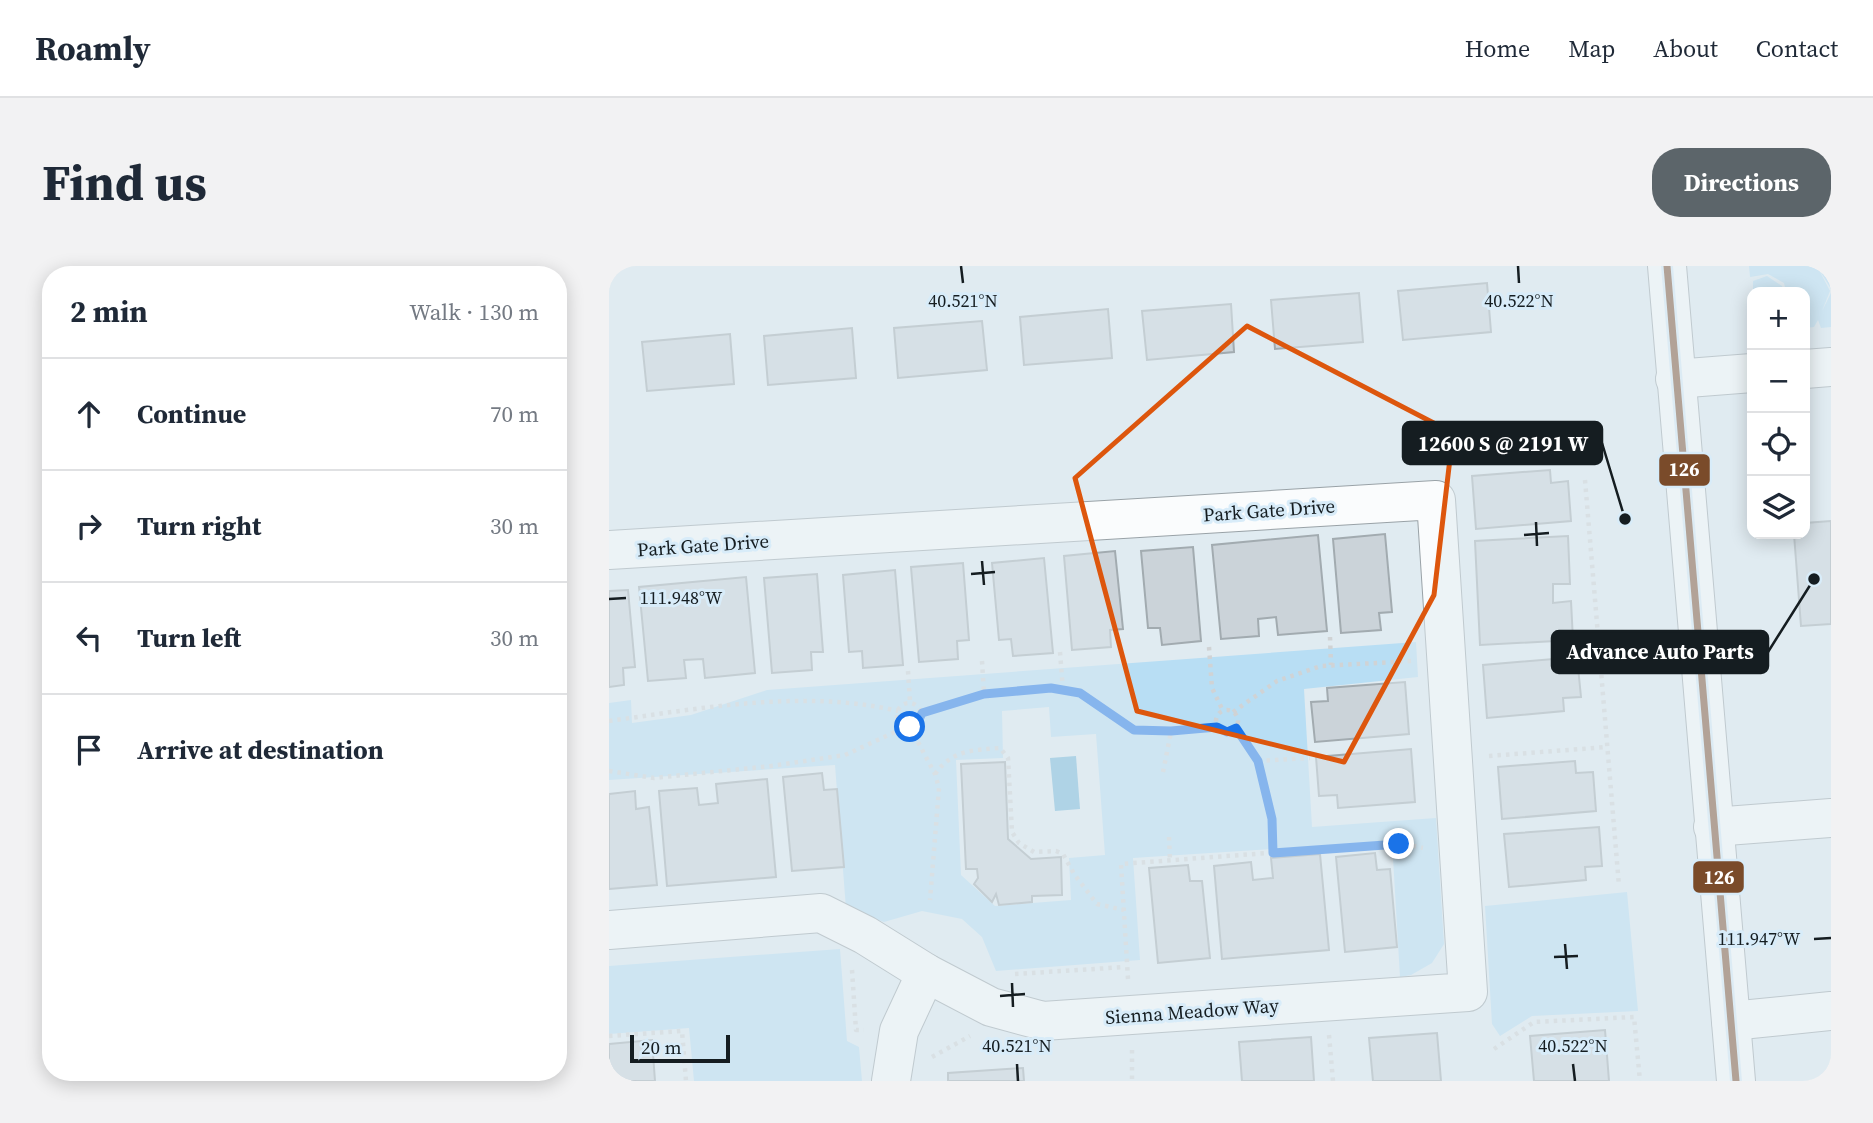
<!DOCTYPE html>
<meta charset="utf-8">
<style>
body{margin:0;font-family:"Source Serif 4",serif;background:#f2f2f3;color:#1f2937}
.controls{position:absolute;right:21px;top:21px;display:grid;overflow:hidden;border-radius:14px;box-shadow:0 4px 18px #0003}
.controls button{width:63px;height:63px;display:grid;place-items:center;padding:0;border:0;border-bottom:2px solid #e0e1e3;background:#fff;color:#1f2937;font:35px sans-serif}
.scale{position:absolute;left:21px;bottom:18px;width:100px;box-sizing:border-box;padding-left:7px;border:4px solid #151d21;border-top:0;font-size:19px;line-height:24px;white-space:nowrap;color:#151d21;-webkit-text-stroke:5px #d8ecf9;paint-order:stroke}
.stop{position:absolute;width:21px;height:21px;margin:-16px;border:5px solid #1a73e8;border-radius:50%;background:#fff}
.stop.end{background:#1a73e8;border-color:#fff;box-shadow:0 2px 7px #0008}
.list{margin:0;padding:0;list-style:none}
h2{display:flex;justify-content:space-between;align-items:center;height:91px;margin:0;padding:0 28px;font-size:30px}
h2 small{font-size:23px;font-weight:400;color:#747a83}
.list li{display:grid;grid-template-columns:46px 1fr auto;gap:21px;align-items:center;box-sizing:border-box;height:112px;padding:0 28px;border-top:2px solid #e0e1e3}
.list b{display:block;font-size:26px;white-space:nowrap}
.list em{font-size:23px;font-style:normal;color:#747a83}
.icon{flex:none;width:38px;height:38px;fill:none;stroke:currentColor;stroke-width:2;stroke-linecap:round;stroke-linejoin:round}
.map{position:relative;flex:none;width:1222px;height:815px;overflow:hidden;border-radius:28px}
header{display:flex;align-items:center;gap:42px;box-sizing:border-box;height:98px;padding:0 35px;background:#fff;border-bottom:2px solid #e0e1e3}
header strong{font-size:33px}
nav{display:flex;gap:38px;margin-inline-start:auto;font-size:24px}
.intro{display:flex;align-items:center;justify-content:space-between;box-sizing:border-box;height:168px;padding:0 42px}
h1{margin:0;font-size:49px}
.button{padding:18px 32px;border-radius:28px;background:#5c656a;color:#fff;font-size:24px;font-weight:700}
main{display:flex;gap:42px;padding:0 42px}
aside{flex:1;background:#fff;border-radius:28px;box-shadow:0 4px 18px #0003}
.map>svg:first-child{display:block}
</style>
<header>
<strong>Roamly</strong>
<nav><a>Home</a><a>Map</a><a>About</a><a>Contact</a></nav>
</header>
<div class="intro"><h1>Find us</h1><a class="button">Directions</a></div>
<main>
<aside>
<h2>2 min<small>Walk · 130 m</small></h2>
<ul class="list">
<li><svg class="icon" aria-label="ahead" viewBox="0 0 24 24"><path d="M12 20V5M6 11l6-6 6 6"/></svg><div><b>Continue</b></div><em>70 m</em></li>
<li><svg class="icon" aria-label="right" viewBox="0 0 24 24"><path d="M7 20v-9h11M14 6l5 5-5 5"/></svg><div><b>Turn right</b></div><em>30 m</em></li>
<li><svg class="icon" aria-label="left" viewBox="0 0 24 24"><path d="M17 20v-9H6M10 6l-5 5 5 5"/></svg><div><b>Turn left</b></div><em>30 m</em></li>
<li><svg class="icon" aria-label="arrive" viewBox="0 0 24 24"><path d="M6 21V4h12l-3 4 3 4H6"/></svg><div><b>Arrive at destination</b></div></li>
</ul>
</aside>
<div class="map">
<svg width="1222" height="815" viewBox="0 0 1222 815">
<rect width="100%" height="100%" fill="#e0ebf1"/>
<g fill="#b8def4" fill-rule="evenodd">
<polygon points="1140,0 1222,0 1222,23 1209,2 1221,25 1213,45 1222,27 1222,61 1212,62 1209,54 1205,61 1196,62 1196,26 1177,26 1175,17 1159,8 1141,11"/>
<polygon points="1158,10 1173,20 1174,26 1144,26 1144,15"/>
<path d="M807 376 809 411 695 423 703 561 827 552 835 678 823 697 802 709 791 711 783 575 524 592 531 694 387 705 373 671 353 653 313 645 275 656 237 643 226 499 0 514V437L22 434 23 457 82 449 158 424ZM440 441 442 471 487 468 496 589 460 592 462 634 386 640 352 609 347 494 394 492 393 445Z"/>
<polygon points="1018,626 1029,745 923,750 891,770 883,758 876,640"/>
<polygon points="231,683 238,775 250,781 253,815 85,815 80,762 0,768 0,700"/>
</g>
<polygon fill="#73b6d9" points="467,490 471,543 446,545 441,492"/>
<g fill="#cbd3d9" stroke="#a2abb0" stroke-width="2">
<polygon points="878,17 882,66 794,74 789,25"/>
<polygon points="750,27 754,76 666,83 662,34"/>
<polygon points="622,38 625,86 538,94 533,45"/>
<polygon points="499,43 503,92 415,99 411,51"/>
<polygon points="373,55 378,104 289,112 285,62"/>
<polygon points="243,62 247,112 159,119 155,70"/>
<polygon points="121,68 125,118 38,125 33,76"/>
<polygon points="941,204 942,217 959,215 962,255 867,263 863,210"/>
<polygon points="1222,255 1222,358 1192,360 1185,268 1196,268 1196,257"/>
<polygon points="776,268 783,346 770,347 772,364 732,367 724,273"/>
<polygon points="709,269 718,365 669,369 667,351 649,353 650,370 612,373 603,279"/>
<polygon points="959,270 961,318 944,318 944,337 962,335 964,374 871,379 866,275"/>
<polygon points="584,281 592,375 553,379 551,362 539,362 532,285"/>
<polygon points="506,285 514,363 501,364 502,381 463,384 455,290"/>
<polygon points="435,292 444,387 404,390 402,373 390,374 383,297"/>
<polygon points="354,297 360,374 348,375 349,393 310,396 302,301"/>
<polygon points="286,304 294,399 254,402 253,385 240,386 234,309"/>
<polygon points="208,308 214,386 202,386 203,404 163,407 155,312"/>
<polygon points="137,311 146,407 96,412 94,393 75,394 77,412 39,415 30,321"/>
<polygon points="19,324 26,401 14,402 15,419 0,421 0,325"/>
<polygon points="968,391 972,431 954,432 955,445 878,452 874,399"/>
<polygon points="796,416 800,468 706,476 702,436 719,435 718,422"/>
<polygon points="802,483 806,536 729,542 728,529 710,530 707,491"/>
<polygon points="966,495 967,507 984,506 987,545 893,553 889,501"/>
<polygon points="396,496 399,573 422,593 452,591 453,629 423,630 423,636 390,639 387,628 383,636 365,618 369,612 368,603 357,603 352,498"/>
<polygon points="213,507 215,524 228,523 235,601 183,605 174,511"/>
<polygon points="158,513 167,611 58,620 50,525 88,522 90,539 109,537 107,518"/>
<polygon points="26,525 27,543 40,541 48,619 0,623 0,528"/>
<polygon points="990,561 993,600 976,601 977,614 900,621 895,568"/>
<polygon points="766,587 768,604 781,603 788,681 736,686 727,591"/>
<polygon points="711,588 720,684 613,693 605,600 642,596 644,614 664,612 662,592"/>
<polygon points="579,599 581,615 593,615 601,692 549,697 540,602"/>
<polygon points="996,764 1000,815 925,815 921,770"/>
<polygon points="828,767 832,815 764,815 760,772"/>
<polygon points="702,771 705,815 633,815 630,776"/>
<polygon points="43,774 46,815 0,815 0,778"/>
<polygon points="414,802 415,815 339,815 339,807"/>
</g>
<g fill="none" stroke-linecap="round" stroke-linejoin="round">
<g stroke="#99a2a7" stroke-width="40">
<g id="minor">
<polyline points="1196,103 1222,101"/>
<polyline points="1066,113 1143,107"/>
<polyline points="0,284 827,234 859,726 434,755 382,741 317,707 256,669 212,647 0,664"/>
<polyline points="1104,561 1222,552"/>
<polyline points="1122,755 1222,745"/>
<polyline points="282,815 290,765 317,707"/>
</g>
</g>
<g stroke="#99a2a7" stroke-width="40">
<polyline id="major" points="1058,0 1127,815"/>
</g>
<g stroke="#d0d3d5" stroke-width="4.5" stroke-dasharray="3.5 5" stroke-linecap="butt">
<polyline points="976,214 1010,620"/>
<polyline points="721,371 722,399"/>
<polyline points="600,381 603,422 614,445"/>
<polyline points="451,386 454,424"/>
<polyline points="373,395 375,428"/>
<polyline points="299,405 301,436"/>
<circle cx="300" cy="449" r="12"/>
<circle cx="618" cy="455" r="11"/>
<polyline points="624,446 668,415 712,400 804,395"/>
<path d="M313 447C356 434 426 412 470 427 489 434 504 454 523 463 539 470 590 463 608 461"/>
<path d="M0 455C93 442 196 423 289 445"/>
<polyline points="301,461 326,508 330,522 321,634"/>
<polyline points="627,462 649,495 663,553 664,587"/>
<polyline points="880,490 998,481"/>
<polyline points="649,495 701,492"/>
<polyline points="0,505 45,512 162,500 236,489 297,461"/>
<polyline points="554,506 562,466"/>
<path d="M326 508C343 484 364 484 391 482L399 492 403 566 410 577 425 586 447 585 454 588 465 608 488 638 515 644"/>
<polyline points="560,571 561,594"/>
<polyline points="243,704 247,764 255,764"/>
<polyline points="406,708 516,701"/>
<polyline points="519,713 512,598 791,577 814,582"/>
<polyline points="720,769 724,815"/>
<polyline points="0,770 73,765 77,815"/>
<polyline points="885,783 925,756 1025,751 1031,815"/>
<polyline points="523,784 523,815"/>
<polyline points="323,791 361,770"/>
</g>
<use href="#minor" stroke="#fafcfd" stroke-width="38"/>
<use href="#major" stroke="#fafcfd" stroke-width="38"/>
<g stroke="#d8ecf9" stroke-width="12">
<polyline id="bus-1" points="1058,0 1127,815"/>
</g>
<use href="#bus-1" stroke="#7a4b2a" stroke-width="7"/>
</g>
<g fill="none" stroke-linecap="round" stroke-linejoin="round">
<polyline stroke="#1a73e8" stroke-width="9" points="301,461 308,458 313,447 375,428 442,422 471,427 525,464 562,465 608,461 618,466 627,462 649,495 663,553 664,587 790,578"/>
</g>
<path d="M0 0H1222V815H0ZM638 60 844 167 825 329 735 496 528 445 466 212Z" fill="#e0ebf1" fill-opacity=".55" fill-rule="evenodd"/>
<path fill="none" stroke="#dd560d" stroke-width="5" stroke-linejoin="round" d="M638 60 844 167 825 329 735 496 528 445 466 212Z"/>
<path fill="none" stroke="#151d21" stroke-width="2.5" d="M352 0 354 17M909 0 910 17M927 256 928 280M915 269 940 267M373 295 375 319M362 308 386 306M0 333 17 332M1205 673 1222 672M956 678 958 703M945 691 969 690M403 717 404 741M391 730 416 728M408 798 409 815M964 798 966 815"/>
<g text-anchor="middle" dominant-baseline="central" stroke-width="6" stroke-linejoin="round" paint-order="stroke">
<g font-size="19" fill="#151d21" stroke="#d8ecf9">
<text transform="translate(660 244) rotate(-4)">Park Gate Drive</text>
<text transform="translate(94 279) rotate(-4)">Park Gate Drive</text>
<text transform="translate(583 745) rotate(-4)">Sienna Meadow Way</text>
</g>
</g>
<g font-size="18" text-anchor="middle" fill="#151d21" stroke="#d8ecf9" stroke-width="6" stroke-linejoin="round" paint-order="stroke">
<text x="354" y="41">40.521°N</text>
<text x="910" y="41">40.522°N</text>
<text x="72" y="338">111.948°W</text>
<text x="1150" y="679">111.947°W</text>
<text x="408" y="786">40.521°N</text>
<text x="964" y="786">40.522°N</text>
</g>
<path fill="none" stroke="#151d21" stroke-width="2.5" d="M1016 253L993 177M1205 313L1159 386"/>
<g fill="#151d21" stroke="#d8ecf9" stroke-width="2.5">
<circle cx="1016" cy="253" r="7"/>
<circle cx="1205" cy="313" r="7"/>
</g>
<g fill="#151d21" stroke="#151d21" stroke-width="2.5">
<rect x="794" y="156" width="199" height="42" rx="7"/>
<rect x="943" y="365" width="216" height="42" rx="7"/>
</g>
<g font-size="21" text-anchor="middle" font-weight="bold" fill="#fff">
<text x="894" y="185">12600 S @ 2191 W</text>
<text x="1051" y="393">Advance Auto Parts</text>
</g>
<g stroke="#d8ecf9" stroke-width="2.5">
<rect x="1049" y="187" width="53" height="34" rx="7" fill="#7a4b2a"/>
<rect x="1083" y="594" width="53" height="34" rx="7" fill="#7a4b2a"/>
</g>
<g font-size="19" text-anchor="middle" font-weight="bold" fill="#fff">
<text x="1075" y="210">126</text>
<text x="1110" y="618">126</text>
</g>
</svg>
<div class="controls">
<button>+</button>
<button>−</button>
<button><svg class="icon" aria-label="locate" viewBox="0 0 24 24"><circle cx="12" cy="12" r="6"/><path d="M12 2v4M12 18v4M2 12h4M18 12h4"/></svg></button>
<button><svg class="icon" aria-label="layers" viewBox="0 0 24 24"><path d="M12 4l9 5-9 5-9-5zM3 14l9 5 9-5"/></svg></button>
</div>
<div class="scale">20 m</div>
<div class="stop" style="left:301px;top:461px"></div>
<div class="stop end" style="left:790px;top:578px"></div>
</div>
</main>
